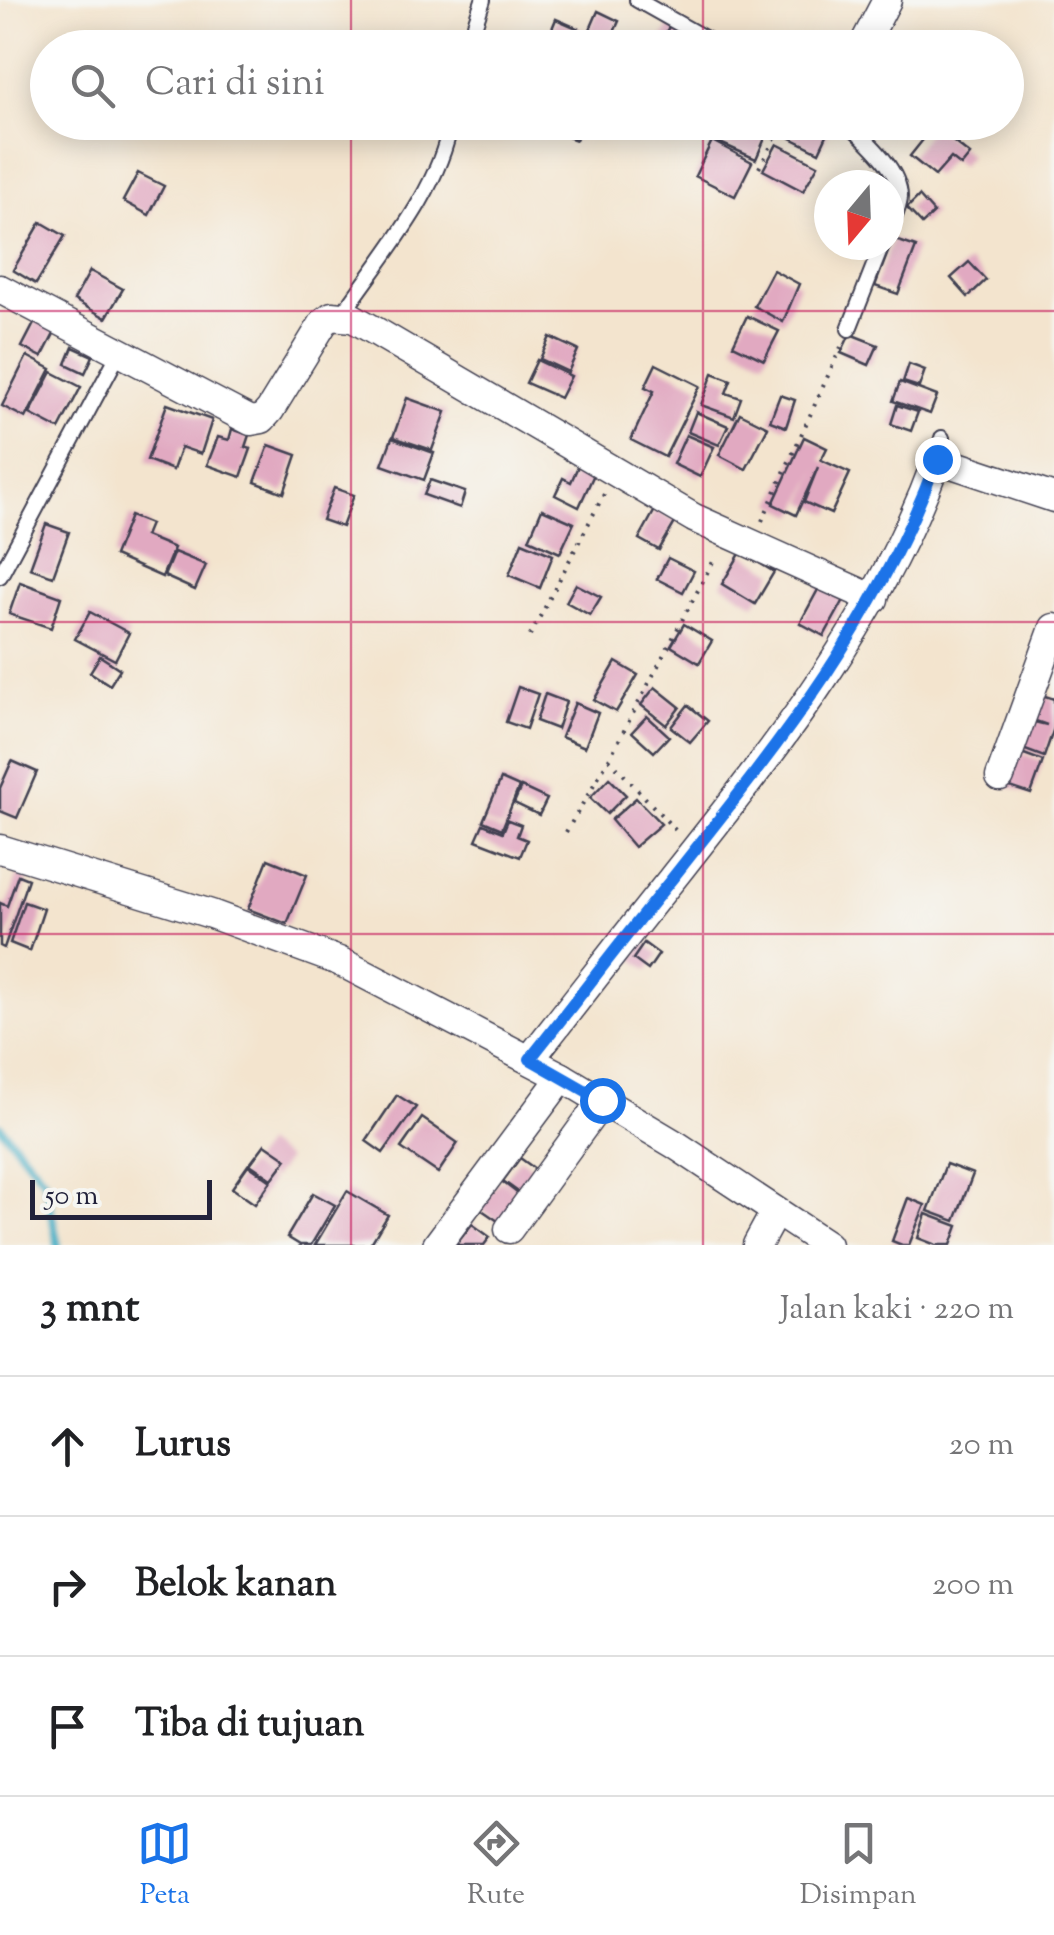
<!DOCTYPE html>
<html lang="id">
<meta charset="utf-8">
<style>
body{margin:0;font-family:"Sorts Mill Goudy",serif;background:#f6f6f6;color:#202124}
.compass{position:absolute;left:814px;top:170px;width:90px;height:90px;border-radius:50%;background:#fff;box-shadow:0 5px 25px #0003;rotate:199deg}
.scale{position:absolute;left:30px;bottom:25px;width:182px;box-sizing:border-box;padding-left:10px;border:5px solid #22223b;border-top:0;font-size:28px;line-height:35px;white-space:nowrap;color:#22223b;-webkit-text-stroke:8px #f6f6f2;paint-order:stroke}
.stop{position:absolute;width:30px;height:30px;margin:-22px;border:8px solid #1a73e8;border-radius:50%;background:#fff}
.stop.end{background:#1a73e8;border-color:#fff;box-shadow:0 2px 10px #0008}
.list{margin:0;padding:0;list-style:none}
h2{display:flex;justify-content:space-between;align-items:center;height:130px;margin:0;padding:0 40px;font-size:42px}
h2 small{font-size:32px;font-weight:400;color:#757577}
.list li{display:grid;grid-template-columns:65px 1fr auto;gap:30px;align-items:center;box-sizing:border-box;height:140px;padding:0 40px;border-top:2px solid #e0e0e0}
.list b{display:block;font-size:38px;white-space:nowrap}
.list em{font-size:32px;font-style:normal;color:#757577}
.icon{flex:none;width:55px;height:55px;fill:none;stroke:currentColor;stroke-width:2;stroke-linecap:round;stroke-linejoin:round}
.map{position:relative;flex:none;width:1054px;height:1245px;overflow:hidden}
.search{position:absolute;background:#fff;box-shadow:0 5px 25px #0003;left:30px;right:30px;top:30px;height:110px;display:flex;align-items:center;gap:25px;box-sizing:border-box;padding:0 35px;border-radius:55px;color:#757577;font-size:38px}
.sheet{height:550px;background:#fff}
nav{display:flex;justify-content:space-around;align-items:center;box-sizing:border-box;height:140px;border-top:2px solid #e0e0e0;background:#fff;font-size:28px;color:#757577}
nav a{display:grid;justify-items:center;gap:5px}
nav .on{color:#1a73e8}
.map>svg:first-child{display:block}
</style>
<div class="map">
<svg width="1054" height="1245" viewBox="0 0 1054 1245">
<rect width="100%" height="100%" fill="#f6f6f2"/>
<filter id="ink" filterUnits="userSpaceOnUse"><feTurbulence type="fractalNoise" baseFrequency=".01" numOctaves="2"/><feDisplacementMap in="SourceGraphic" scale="20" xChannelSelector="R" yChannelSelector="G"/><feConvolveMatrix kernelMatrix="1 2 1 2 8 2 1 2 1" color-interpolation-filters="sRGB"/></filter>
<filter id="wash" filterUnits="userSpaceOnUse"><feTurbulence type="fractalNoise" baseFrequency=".0048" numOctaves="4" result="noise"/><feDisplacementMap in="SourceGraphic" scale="40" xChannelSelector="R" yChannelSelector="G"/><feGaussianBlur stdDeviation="2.25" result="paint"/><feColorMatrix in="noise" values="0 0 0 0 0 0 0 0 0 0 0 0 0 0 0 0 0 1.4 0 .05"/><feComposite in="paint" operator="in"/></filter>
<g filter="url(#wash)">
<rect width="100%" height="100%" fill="#f3e4ce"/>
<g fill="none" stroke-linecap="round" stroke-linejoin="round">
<polyline stroke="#45aec4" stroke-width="8" points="0,1126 45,1181 58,1245"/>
</g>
<g id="blocks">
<g fill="#e1a9c1">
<polygon points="598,11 619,21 607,48 582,48"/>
<polygon points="556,19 586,32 579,48 544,48"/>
<polygon points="670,25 703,43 701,48 657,48"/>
<polygon points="558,122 582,122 576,140 554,132"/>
<polygon points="727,122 751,133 756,122 772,122 756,159 718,142"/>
<polygon points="799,122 833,122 819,152 791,138"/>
<polygon points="934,126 970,155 961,166 951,158 935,176 910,156"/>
<polygon points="712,141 752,162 735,196 695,176"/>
<polygon points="777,144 818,165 803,191 763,170"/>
<polygon points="138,173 164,186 149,215 123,201"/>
<polygon points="919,196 934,213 922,224 907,208"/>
<polygon points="41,222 65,236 36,284 13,270"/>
<polygon points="893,239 916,247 898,294 875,286"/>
<polygon points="969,262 986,280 968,297 951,278"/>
<polygon points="773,270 799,284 783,322 754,306"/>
<polygon points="90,271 123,289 106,318 74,300"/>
<polygon points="747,316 779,331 764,360 733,345"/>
<polygon points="37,318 57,328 42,357 22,347"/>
<polygon points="850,334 878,345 869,365 841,353"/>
<polygon points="550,337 578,350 568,372 540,359"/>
<polygon points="73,347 93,356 85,373 66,364"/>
<polygon points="27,356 51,369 26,418 2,406"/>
<polygon points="537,360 571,376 560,398 526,383"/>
<polygon points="656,364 700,386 665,457 631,440 654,391 645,387"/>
<polygon points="909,364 925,370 919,387 903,382"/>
<polygon points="52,372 81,387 59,429 30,414"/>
<polygon points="713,373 731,380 726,393 741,398 734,417 701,405"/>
<polygon points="900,382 937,396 930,414 893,401"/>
<polygon points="780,395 795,400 786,427 770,421"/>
<polygon points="407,398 446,412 432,450 393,437"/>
<polygon points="167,404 212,420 201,454 181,447 173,470 147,460"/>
<polygon points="897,405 918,412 911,431 891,424"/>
<polygon points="696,412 728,426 719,445 688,432"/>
<polygon points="740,413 768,427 746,469 719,455"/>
<polygon points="232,429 249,435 245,447 251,449 241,477 207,465 218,437 229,440"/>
<polygon points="686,435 714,447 700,477 673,464"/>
<polygon points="804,437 827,448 821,460 850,473 831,514 804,502 818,467 796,515 773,504"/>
<polygon points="392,438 434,453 424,480 382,465"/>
<polygon points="269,445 297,455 284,493 255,482"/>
<polygon points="579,464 595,472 579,507 555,495 563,478 571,482"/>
<polygon points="430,480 465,492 460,508 424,495"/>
<polygon points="334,488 354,495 342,527 322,520"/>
<polygon points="542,509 574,523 560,553 529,539"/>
<polygon points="655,510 676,521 659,550 639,539"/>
<polygon points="130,516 150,524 145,536 174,548 162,577 114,556"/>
<polygon points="46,524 69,532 53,576 30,568"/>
<polygon points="522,542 553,555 540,588 509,575"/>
<polygon points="174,552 206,565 195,590 164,576"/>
<polygon points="741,552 774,572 755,604 722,584"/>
<polygon points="668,558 694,571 683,592 657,579"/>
<polygon points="20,582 61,597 51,628 9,614"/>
<polygon points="576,584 601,597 590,615 566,602"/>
<polygon points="820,586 844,600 824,636 800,623"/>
<polygon points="90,612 129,633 115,660 75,639"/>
<polygon points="684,624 712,641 699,663 671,646"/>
<polygon points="100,656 120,669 110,685 90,672"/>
<polygon points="616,662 638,675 616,712 594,700"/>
<polygon points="518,687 538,694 526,729 506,722"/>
<polygon points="655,687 680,707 666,725 641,705"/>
<polygon points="545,694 566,702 557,729 536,721"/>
<polygon points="1039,694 1054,699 1054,728 1044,757 1020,748 1030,721 1047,725 1030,719"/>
<polygon points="575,703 598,713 585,747 561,737"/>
<polygon points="688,705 708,721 690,742 671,727"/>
<polygon points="647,716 669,736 654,752 632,732"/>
<polygon points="1016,751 1043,761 1031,794 1004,785"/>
<polygon points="12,761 37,772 17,818 0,811 0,788"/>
<polygon points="609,778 626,795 607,814 590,798"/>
<polygon points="501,779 519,787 502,829 483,821"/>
<polygon points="521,787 547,799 539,815 514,803"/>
<polygon points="636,798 661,824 634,847 611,820"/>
<polygon points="508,820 521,825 517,836 527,840 520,857 476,840 483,824 503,832"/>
<polygon points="268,859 307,875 287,924 248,909"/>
<polygon points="18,875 28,879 4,948 0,946 0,903 7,906"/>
<polygon points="24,902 44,909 30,951 10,943"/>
<polygon points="644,943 659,954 648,970 633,959"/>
<polygon points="397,1095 416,1107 383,1153 366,1141"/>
<polygon points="422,1118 458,1143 438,1173 401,1148"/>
<polygon points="265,1144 287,1159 272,1179 250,1164"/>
<polygon points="520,1158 538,1171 521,1194 503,1181"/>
<polygon points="946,1164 973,1174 955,1221 928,1211"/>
<polygon points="248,1165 271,1181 255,1204 232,1188"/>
<polygon points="500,1180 521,1196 501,1223 479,1208"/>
<polygon points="347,1191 388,1215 370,1245 315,1245"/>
<polygon points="313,1193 335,1205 311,1245 300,1245 287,1237"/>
<polygon points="908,1198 925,1205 909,1245 902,1245 892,1241"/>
<polygon points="926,1214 958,1226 951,1245 936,1245 918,1238"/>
<polygon points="472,1224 490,1237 484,1245 456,1245"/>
</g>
</g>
</g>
<g filter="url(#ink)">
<use href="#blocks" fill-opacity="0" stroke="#413f51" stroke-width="2.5"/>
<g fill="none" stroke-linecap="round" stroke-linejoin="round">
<g stroke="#413f51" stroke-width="18">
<g id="lane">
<polyline points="637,0 722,48"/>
<polyline points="467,48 483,0"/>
<path d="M847 122C866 140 900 169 900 197 900 208 893 219 889 229"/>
<path d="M342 315C382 256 438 194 451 122"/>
<polyline points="849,329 882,245"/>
<polyline points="937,459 942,438"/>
<polyline points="0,576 119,353"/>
</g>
</g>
<g stroke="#413f51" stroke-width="31">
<g id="street">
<polyline points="862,48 887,0"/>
<polyline points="0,289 251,421 262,419 270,410 324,322 332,316 353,318 694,518 874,599"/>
<polyline points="1000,777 1054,628"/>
<polyline points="0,849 211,914 339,961 562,1077 676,1145 827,1245"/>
<path d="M530 1059C577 1000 623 939 671 880 778 745 877 623 937 459L1054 498"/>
<polyline points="509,1229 602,1101"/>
<polyline points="437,1245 562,1077"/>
<polyline points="757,1245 775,1212"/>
</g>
</g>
<g stroke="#413f51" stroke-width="4" stroke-dasharray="2.5 8" stroke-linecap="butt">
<polyline points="759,168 784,122"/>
<polyline points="762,521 841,347"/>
<polyline points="530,636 604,494"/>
<polyline points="609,759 678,833"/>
<polyline points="566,832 609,759 716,556"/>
</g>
<use href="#lane" stroke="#fff" stroke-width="14"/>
<use href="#street" stroke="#fff" stroke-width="28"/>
</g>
</g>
<g fill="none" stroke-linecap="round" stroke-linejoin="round" filter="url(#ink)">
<path stroke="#1a73e8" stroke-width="12" d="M602 1100 530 1059C577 1000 623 939 671 880 778 745 877 623 937 459"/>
</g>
<path fill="none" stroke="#c2185b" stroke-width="2.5" stroke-opacity="0.55" d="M351 0V48M703 0V48M351 122V1245M703 122V1245M0 311H1054M0 622H1054M0 934H1054"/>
</svg>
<svg class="compass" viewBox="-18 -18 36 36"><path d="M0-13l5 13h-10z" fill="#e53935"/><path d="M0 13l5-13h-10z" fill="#757577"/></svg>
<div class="scale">50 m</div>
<div class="stop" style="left:602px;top:1100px"></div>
<div class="stop end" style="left:937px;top:459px"></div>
<div class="search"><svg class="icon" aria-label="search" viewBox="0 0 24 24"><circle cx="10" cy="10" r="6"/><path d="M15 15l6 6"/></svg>Cari di sini</div>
</div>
<section class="sheet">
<h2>3 mnt<small>Jalan kaki · 220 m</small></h2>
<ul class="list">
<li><svg class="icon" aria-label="ahead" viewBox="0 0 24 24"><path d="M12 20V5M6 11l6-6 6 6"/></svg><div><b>Lurus</b></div><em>20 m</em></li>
<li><svg class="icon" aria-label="right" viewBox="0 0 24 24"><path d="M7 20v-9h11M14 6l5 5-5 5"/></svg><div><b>Belok kanan</b></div><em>200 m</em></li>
<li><svg class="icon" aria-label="arrive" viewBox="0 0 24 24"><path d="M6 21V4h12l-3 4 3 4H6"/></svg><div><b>Tiba di tujuan</b></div></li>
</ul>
</section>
<nav>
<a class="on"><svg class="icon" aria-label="map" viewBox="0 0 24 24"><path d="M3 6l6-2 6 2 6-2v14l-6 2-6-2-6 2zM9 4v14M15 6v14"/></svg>Peta</a>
<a><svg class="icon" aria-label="directions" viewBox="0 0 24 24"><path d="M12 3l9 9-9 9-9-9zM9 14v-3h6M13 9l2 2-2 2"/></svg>Rute</a>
<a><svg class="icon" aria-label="saved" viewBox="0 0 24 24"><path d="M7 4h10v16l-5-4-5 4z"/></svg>Disimpan</a>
</nav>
